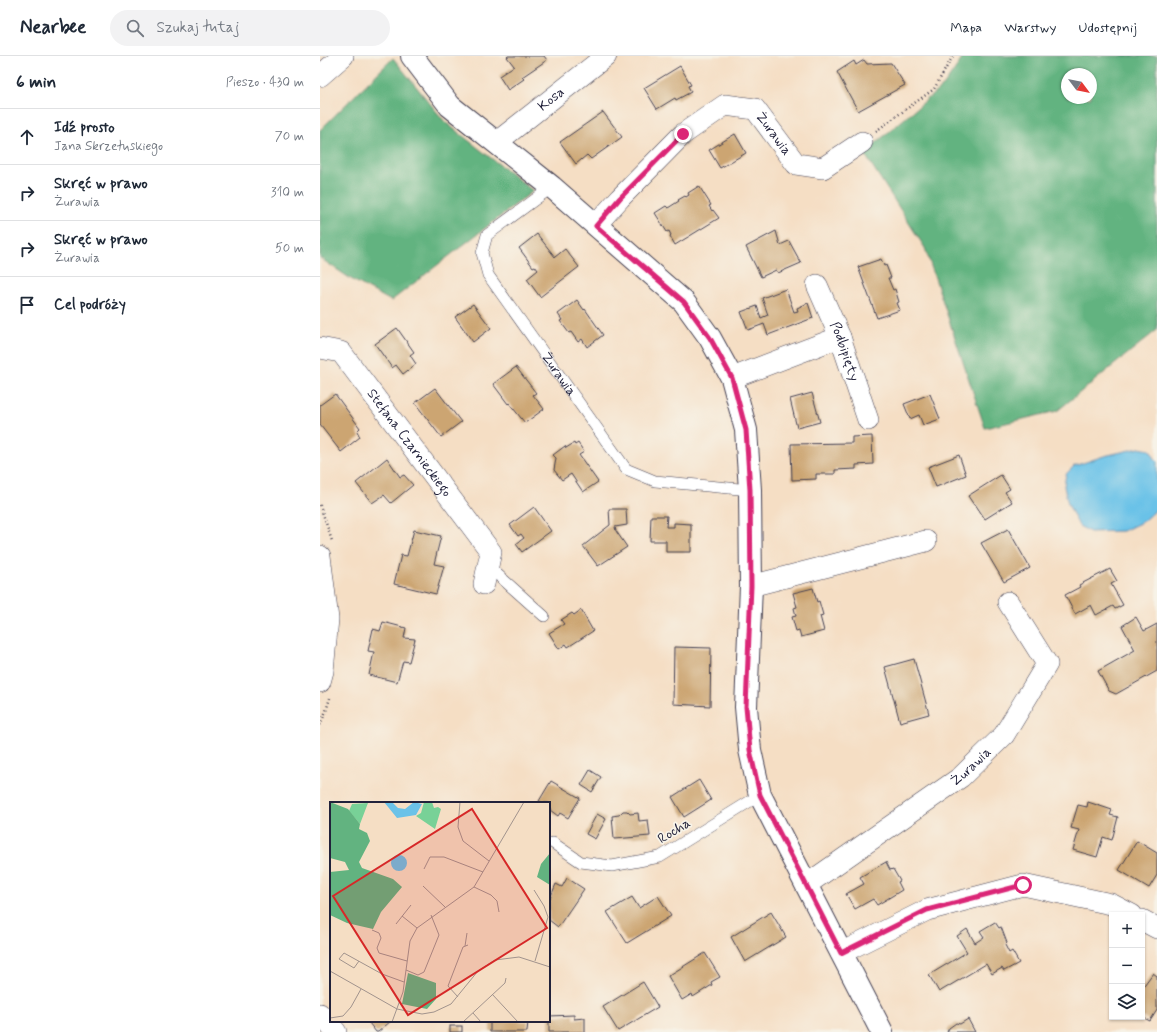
<!DOCTYPE html>
<html lang="pl">
<meta charset="utf-8">
<style>
body{margin:0;font-family:Mynerve,sans-serif;background:#f2f2f3;color:#1f2937}
.controls{position:absolute;right:12px;bottom:12px;display:grid;overflow:hidden;border-radius:0px;box-shadow:0 1px 3px #0004}
.controls button{width:36px;height:36px;display:grid;place-items:center;padding:0;border:0;border-bottom:1px solid #e0e1e3;background:#fff;color:#1f2937;font:20px sans-serif}
.compass{position:absolute;left:741px;top:12px;width:36px;height:36px;border-radius:50%;background:#fff;box-shadow:0 1px 3px #0004;rotate:122deg}
.stop{position:absolute;width:12px;height:12px;margin:-9px;border:3px solid #db2777;border-radius:50%;background:#fff}
.stop.end{background:#db2777;border-color:#fff;box-shadow:0 1px 4px #0008}
.list{margin:0;padding:0;list-style:none}
h2{display:flex;justify-content:space-between;align-items:center;height:52px;margin:0;padding:0 16px;font-size:17px}
h2 small{font-size:13px;font-weight:400;color:#747a83}
.list li{display:grid;grid-template-columns:26px 1fr auto;gap:12px;align-items:center;box-sizing:border-box;height:56px;padding:0 16px;border-top:1px solid #e0e1e3}
.list b{display:block;font-size:15px;white-space:nowrap}
.list p{margin:0;font-size:13px;white-space:nowrap;color:#747a83}
.list em{font-size:13px;font-style:normal;color:#747a83}
.icon{flex:none;width:22px;height:22px;fill:none;stroke:currentColor;stroke-width:2;stroke-linecap:round;stroke-linejoin:round}
.map{position:relative;flex:none;width:837px;height:976px;overflow:hidden}
header{display:flex;align-items:center;gap:24px;box-sizing:border-box;height:56px;padding:0 20px;background:#fff;border-bottom:1px solid #e0e1e3}
header strong{font-size:19px}
nav{display:flex;gap:22px;margin-inline-start:auto;font-size:14px}
.search{width:280px;height:36px;background:#f2f2f3;display:flex;align-items:center;gap:10px;box-sizing:border-box;padding:0 14px;border-radius:22px;color:#747a83;font-size:15px}
main{display:flex}
aside{flex:1;background:#fff}
.map>svg:first-child{display:block}
</style>
<header>
<strong>Nearbee</strong>
<div class="search"><svg class="icon" aria-label="search" viewBox="0 0 24 24"><circle cx="10" cy="10" r="6"/><path d="M15 15l6 6"/></svg>Szukaj tutaj</div>
<nav><a>Mapa</a><a>Warstwy</a><a>Udostępnij</a></nav>
</header>
<main>
<aside>
<h2>6 min<small>Pieszo · 430 m</small></h2>
<ul class="list">
<li><svg class="icon" aria-label="ahead" viewBox="0 0 24 24"><path d="M12 20V5M6 11l6-6 6 6"/></svg><div><b>Idź prosto</b><p>Jana Skrzetuskiego</p></div><em>70 m</em></li>
<li><svg class="icon" aria-label="right" viewBox="0 0 24 24"><path d="M7 20v-9h11M14 6l5 5-5 5"/></svg><div><b>Skręć w prawo</b><p>Żurawia</p></div><em>310 m</em></li>
<li><svg class="icon" aria-label="right" viewBox="0 0 24 24"><path d="M7 20v-9h11M14 6l5 5-5 5"/></svg><div><b>Skręć w prawo</b><p>Żurawia</p></div><em>50 m</em></li>
<li><svg class="icon" aria-label="arrive" viewBox="0 0 24 24"><path d="M6 21V4h12l-3 4 3 4H6"/></svg><div><b>Cel podróży</b></div></li>
</ul>
</aside>
<div class="map">
<svg width="837" height="976" viewBox="0 0 837 976">
<rect width="100%" height="100%" fill="#f7f3e8"/>
<filter id="ink" filterUnits="userSpaceOnUse"><feTurbulence type="fractalNoise" baseFrequency=".025" numOctaves="2"/><feDisplacementMap in="SourceGraphic" scale="8" xChannelSelector="R" yChannelSelector="G"/><feConvolveMatrix kernelMatrix="1 2 1 2 8 2 1 2 1" color-interpolation-filters="sRGB"/></filter>
<filter id="wash" filterUnits="userSpaceOnUse"><feTurbulence type="fractalNoise" baseFrequency=".012" numOctaves="4" result="noise"/><feDisplacementMap in="SourceGraphic" scale="16" xChannelSelector="R" yChannelSelector="G"/><feGaussianBlur stdDeviation="0.9" result="paint"/><feColorMatrix in="noise" values="0 0 0 0 0 0 0 0 0 0 0 0 0 0 0 0 0 1.4 0 .05"/><feComposite in="paint" operator="in"/></filter>
<g filter="url(#wash)">
<rect width="100%" height="100%" fill="#f5dec4"/>
<g fill="#62b380" stroke="#426a5e" fill-rule="evenodd">
<path d="M644 0H837V274L737 355 665 372 605 192 544 97 624 29ZM747 18H771V42H747Z"/>
<polygon points="73,2 125,66 213,135 71,245 31,223 0,202 0,74"/>
</g>
<polygon fill="#6bc2e8" stroke="#467292" points="819,392 830,394 837,406 837,453 824,465 803,475 770,476 759,470 748,448 744,430 746,418 754,410 784,400"/>
<g id="blocks">
<g fill="#cca572">
<polygon points="188,0 224,0 227,4 202,21 204,23 188,34 179,20 194,10 187,1"/>
<polygon points="544,4 547,8 571,7 585,29 538,55 517,16 534,5 536,9"/>
<polygon points="360,10 371,29 368,30 371,36 356,44 355,42 337,53 324,32"/>
<polygon points="283,56 302,81 271,103 267,99 256,108 240,86"/>
<polygon points="415,78 426,97 400,112 389,94"/>
<polygon points="379,130 391,149 389,150 392,155 393,154 399,162 355,189 350,180 351,179 349,175 347,176 335,157 346,150 348,152 359,145 358,144 365,140 366,141 369,139 368,137"/>
<polygon points="456,175 460,189 469,185 481,207 458,217 456,214 441,221 426,191"/>
<polygon points="217,178 235,201 245,193 259,211 220,241 207,223 218,214 215,210 213,211 199,192"/>
<polygon points="561,203 564,210 566,209 571,222 568,222 573,234 575,233 579,246 577,247 580,254 557,262 538,211"/>
<polygon points="466,233 474,256 478,255 477,252 488,247 493,262 448,279 444,268 428,274 421,256 437,250 441,262 448,259 442,242"/>
<polygon points="257,244 264,254 265,253 283,279 267,291 262,283 258,286 251,276 249,277 240,265 242,264 238,258"/>
<polygon points="153,248 171,272 153,286 135,261"/>
<polygon points="77,272 94,296 90,299 96,308 83,318 76,309 72,312 55,288"/>
<polygon points="196,311 216,337 213,339 224,353 205,367 189,347 188,348 173,328"/>
<polygon points="115,332 141,366 121,381 95,347"/>
<polygon points="492,337 500,366 477,372 470,343"/>
<polygon points="15,338 40,372 37,375 40,381 21,396 0,369 0,349"/>
<polygon points="610,338 620,363 603,369 599,359 590,363 584,348"/>
<polygon points="552,380 553,408 536,409 536,413 515,414 515,418 496,418 496,423 472,424 471,388 532,387 532,381"/>
<polygon points="254,387 255,389 258,387 264,396 259,399 278,426 263,436 251,418 242,424 234,414 236,402 233,399 245,390 246,392"/>
<polygon points="639,399 646,419 616,431 608,411"/>
<polygon points="67,402 80,421 84,419 93,429 71,447 64,439 52,447 36,427"/>
<polygon points="681,419 690,433 685,436 692,446 665,463 655,448 654,449 648,440"/>
<polygon points="214,451 231,475 202,496 196,488 204,482 201,478 198,480 190,469"/>
<polygon points="289,453 306,453 307,469 295,471 296,475 307,491 278,510 263,490 290,469"/>
<polygon points="331,460 347,460 346,471 354,471 354,467 371,468 371,496 346,496 346,485 330,485"/>
<polygon points="688,473 710,512 684,526 661,487"/>
<polygon points="94,474 121,480 114,508 124,510 116,538 74,528 81,499 87,500"/>
<polygon points="790,513 797,525 791,528 803,549 795,553 793,550 776,559 771,549 755,558 745,539 760,531 759,529"/>
<polygon points="493,532 497,546 499,545 503,559 500,560 504,575 481,581 479,574 476,575 472,561 476,560 474,552 477,551 473,537"/>
<polygon points="261,554 273,575 248,591 246,588 239,593 229,577 244,568 241,564 252,557 254,559"/>
<polygon points="816,561 824,575 837,568 837,615 796,638 789,635 778,615 815,594 802,570"/>
<polygon points="63,566 86,572 84,582 95,583 89,606 83,605 77,626 49,619 54,596 48,595 53,573 60,575"/>
<polygon points="354,591 391,592 390,650 353,648"/>
<polygon points="594,603 609,658 580,666 565,611"/>
<polygon points="270,714 281,721 272,736 261,729"/>
<polygon points="379,724 391,744 364,761 352,741"/>
<polygon points="231,725 260,742 248,762 240,757 238,760 230,754 231,752 229,751 229,747 223,747 219,745"/>
<polygon points="768,746 792,754 790,759 798,761 792,784 783,781 777,801 753,794 759,774 751,772 758,749 767,751"/>
<polygon points="303,755 307,755 310,758 318,757 319,765 328,764 330,780 294,783 292,760 299,759"/>
<polygon points="277,758 286,763 275,783 266,778"/>
<polygon points="817,785 837,797 837,819 829,832 799,814"/>
<polygon points="566,806 570,814 573,813 580,825 578,826 582,834 557,849 553,843 535,853 526,838 544,828 540,821"/>
<polygon points="247,822 264,833 238,871 229,864 229,845 236,828 242,831"/>
<polygon points="338,840 351,860 307,887 287,856 312,841 319,852"/>
<polygon points="451,856 466,881 425,906 411,881"/>
<polygon points="675,866 679,872 681,871 687,887 685,889 689,897 692,895 699,907 684,915 682,912 672,918 666,908 619,936 609,919 647,896 637,880 647,873 655,887 664,881 660,875"/>
<polygon points="385,897 400,921 391,926 392,929 373,941 372,938 362,944 348,920"/>
<polygon points="833,917 837,920 837,954 830,965 822,961 822,932"/>
<polygon points="323,926 338,951 298,975 283,951"/>
<polygon points="254,959 254,963 265,962 265,976 229,976 229,960"/>
<polygon points="648,963 655,976 627,976 629,972 636,967 640,968"/>
<polygon points="51,965 71,965 58,976 56,976 49,967"/>
<polygon points="170,965 208,965 207,976 170,976"/>
<rect x="130" y="970" width="12" height="6"/>
</g>
</g>
</g>
<g filter="url(#ink)">
<use href="#blocks" fill-opacity="0" stroke="#423e50" stroke-width="1"/>
<g fill="none" stroke-linecap="round" stroke-linejoin="round">
<g stroke="#423e50" stroke-width="12">
<g id="service">
<path id="s1" d="M232 131 167 179 162 197 168 219 306 413 335 425 430 434"/>
<polyline points="168,510 224,560"/>
<polyline points="233,787 261,806 292,810 340,801 440,739"/>
</g>
</g>
<g stroke="#423e50" stroke-width="22">
<g id="minor">
<polyline points="0,20 23,0"/>
<path id="s2" d="M177 86 286 0"/>
<path id="s3" d="M276 169 300 142 363 78 405 49 435 53 476 108 503 112 542 86"/>
<path id="s4" d="M497 229 520 281 548 364"/>
<path id="s5" d="M0 292 21 296 171 496 164 528"/>
<polyline points="412,322 520,281"/>
<polyline points="0,500 8,563 3,615 0,626"/>
<polyline points="431,530 606,485"/>
<path id="s6" d="M486 829 641 721 684 679 727 608 688 546"/>
<polyline points="822,864 837,872"/>
<polyline points="521,897 607,854 703,829 791,848 812,859"/>
<polyline points="0,958 16,976"/>
</g>
</g>
<g stroke="#423e50" stroke-width="24">
<polyline id="tertiary" points="92,0 130,50 232,131 364,246 390,282 412,322 426,374 430,434 431,530 426,651 430,694 440,739 562,976"/>
</g>
<g stroke="#423e50" stroke-width="2.5" stroke-dasharray="1 3" stroke-linecap="butt">
<polyline points="556,75 614,33 633,0"/>
<polyline points="0,449 12,485"/>
<polyline points="0,669 6,655 10,642"/>
</g>
<use href="#service" stroke="#fff" stroke-width="11"/>
<use href="#minor" stroke="#fff" stroke-width="21"/>
<use href="#tertiary" stroke="#fff" stroke-width="22"/>
</g>
</g>
<g fill="none" stroke-linecap="round" stroke-linejoin="round" filter="url(#ink)">
<polyline stroke="#db2777" stroke-width="5" points="363,78 300,142 276,170 364,246 390,282 412,322 426,374 430,434 431,530 426,651 430,694 440,739 521,897 607,854 703,829"/>
</g>
<g text-anchor="middle" dominant-baseline="central" stroke-width="3.5" stroke-linejoin="round" paint-order="stroke">
<g font-size="14" fill="#22223b" stroke="#f7f3e8">
<text stroke="none"><textPath href="#s2" startOffset="69">Kosa</textPath></text>
<text stroke="none"><textPath href="#s3" startOffset="238">Żurawia</textPath></text>
<text stroke="none"><textPath href="#s4" startOffset="72">Podbipięty</textPath></text>
<text stroke="none"><textPath href="#s1" startOffset="244">Żurawia</textPath></text>
<text stroke="none"><textPath href="#s5" startOffset="135">Stefana Czarnieckiego</textPath></text>
<text stroke="none"><textPath href="#s6" startOffset="203">Żurawia</textPath></text>
<text transform="translate(354 775) rotate(-32)">Rocha</text>
</g>
</g>
<g transform="translate(10 746)">
<rect width="220" height="220" fill="#f5dec4"/>
<path d="M94 0H102L104 6 108 5 111 7 105 27 86 14 91 11ZM38 1 30 22 19 9 22 2Z" fill="#78d197"/>
<path d="M0 0 18 7 30 22 29 27 37 31 40 39 29 60 32 66 63 77 72 85 51 110 43 127 17 121 0 113V70L19 68 15 60 0 56ZM220 51V83L207 75 211 62ZM78 171 106 181V197L97 207 72 202Z" fill="#62b380"/>
<path d="M54 0H62L68 6 75 7 84 0 92 2 86 13 67 16ZM61 61a8 8 0 1 1 16 0a8 8 0 1 1-16 0Z" fill="#6bc2e8"/>
<path fill="none" stroke="#a1938d" stroke-width="1" d="M130 0 128 25 133 39 159 59M94 67 100 55H114L153 70M93 84 115 105M144 85 161 93 167 99 169 110M204 88 214 104 218 115 205 159M72 114 87 126M66 122 81 103M42 128 49 131 51 136 47 146 49 151 77 159M135 144 137 131M29 159 24 166 9 157 14 151 52 172 74 180M76 168 88 173 94 170 109 133 101 113M0 169 67 207 92 212 104 210 121 202 148 169 165 158 189 155 220 165M162 192 188 220M128 195 118 184 133 145 138 143M143 211 151 220M0 216 13 214 21 205 31 187M62 220 73 190 80 139 87 126 144 85 194 0M133 220 175 181 176 176"/>
<path fill="#d62828" fill-opacity="0.15" stroke="#d62828" stroke-width="2" d="M142 7 217 126 78 213 3 94Z"/>
<rect width="220" height="220" fill="none" stroke="#22223b" stroke-width="2"/>
</g>
</svg>
<div class="controls">
<button>+</button>
<button>−</button>
<button><svg class="icon" aria-label="layers" viewBox="0 0 24 24"><path d="M12 4l9 5-9 5-9-5zM3 14l9 5 9-5"/></svg></button>
</div>
<svg class="compass" viewBox="-18 -18 36 36"><path d="M0-13l5 13h-10z" fill="#e53935"/><path d="M0 13l5-13h-10z" fill="#747a83"/></svg>
<div class="stop" style="left:703px;top:829px"></div>
<div class="stop end" style="left:363px;top:78px"></div>
</div>
</main>
